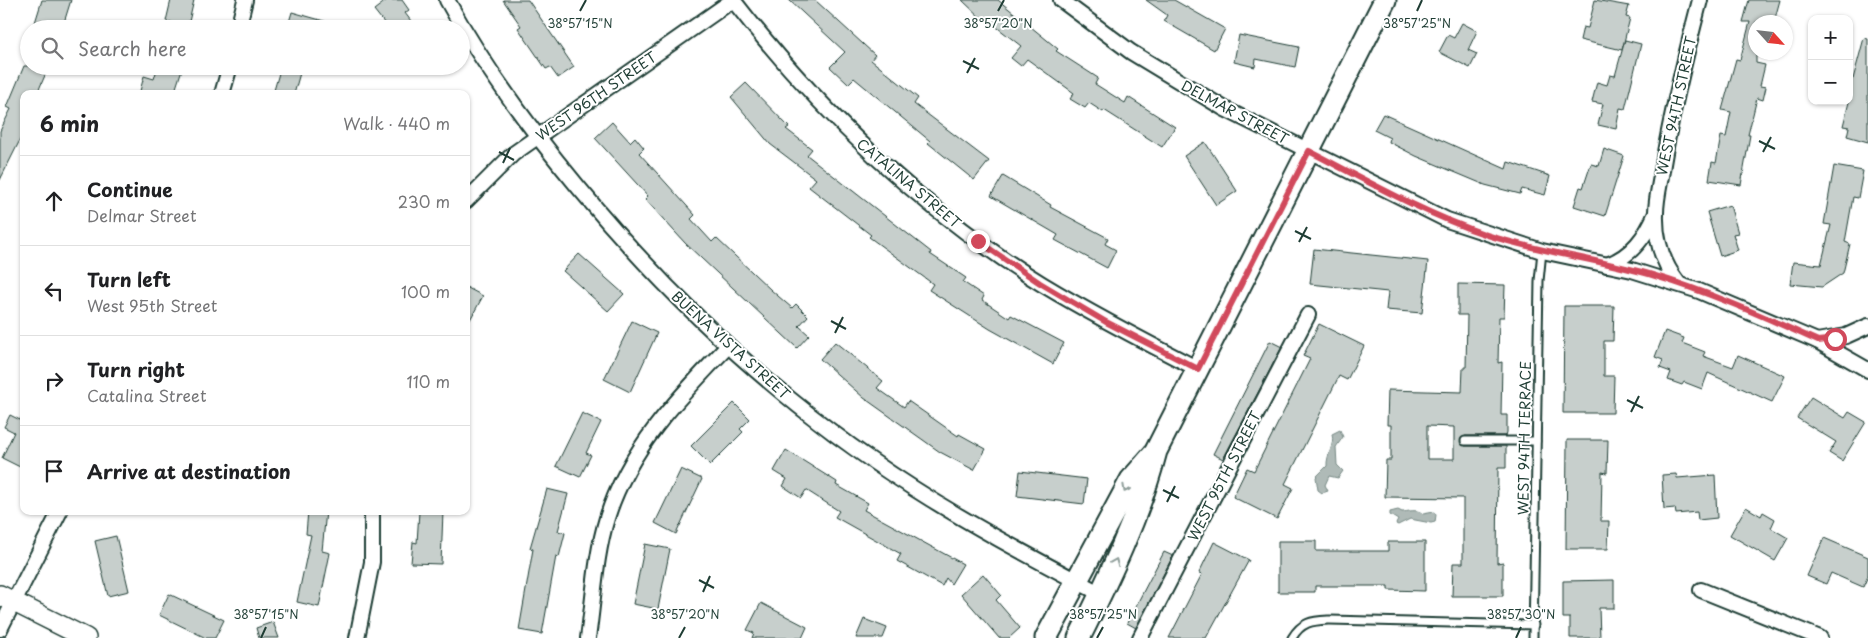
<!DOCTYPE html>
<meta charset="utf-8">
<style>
body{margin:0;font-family:"Playpen Sans",sans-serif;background:#f6f6f6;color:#202124}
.controls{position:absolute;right:15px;top:15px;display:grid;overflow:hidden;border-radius:10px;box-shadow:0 1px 4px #0004}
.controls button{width:45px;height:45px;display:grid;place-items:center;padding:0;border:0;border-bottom:1px solid #e0e0e0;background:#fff;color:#202124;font:25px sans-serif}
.compass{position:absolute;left:1748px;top:15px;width:45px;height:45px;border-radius:50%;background:#fff;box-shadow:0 1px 4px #0004;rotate:117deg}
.stop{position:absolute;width:15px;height:15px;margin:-11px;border:4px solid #d1495b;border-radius:50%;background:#fff}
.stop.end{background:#d1495b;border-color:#fff;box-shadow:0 1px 5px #0008}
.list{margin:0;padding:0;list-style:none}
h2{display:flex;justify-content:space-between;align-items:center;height:65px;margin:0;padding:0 20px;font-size:21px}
h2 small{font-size:16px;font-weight:400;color:#757577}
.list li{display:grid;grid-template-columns:32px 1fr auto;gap:15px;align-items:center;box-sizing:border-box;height:90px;padding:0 20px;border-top:1px solid #e0e0e0}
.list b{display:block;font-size:19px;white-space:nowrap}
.list p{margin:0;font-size:16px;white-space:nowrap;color:#757577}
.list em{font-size:16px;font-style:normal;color:#757577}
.icon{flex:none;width:28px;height:28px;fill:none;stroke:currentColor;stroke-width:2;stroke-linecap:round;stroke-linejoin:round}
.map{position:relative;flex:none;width:1868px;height:638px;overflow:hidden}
.search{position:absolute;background:#fff;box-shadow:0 1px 4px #0004;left:20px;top:20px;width:450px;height:55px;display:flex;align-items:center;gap:12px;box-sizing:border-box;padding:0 18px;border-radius:28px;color:#757577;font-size:19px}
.panel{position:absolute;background:#fff;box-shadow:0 1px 4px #0004;left:20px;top:90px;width:450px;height:425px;border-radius:10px}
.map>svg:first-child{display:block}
</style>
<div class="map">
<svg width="1868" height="638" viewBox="0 0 1868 638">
<rect width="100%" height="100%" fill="#fff"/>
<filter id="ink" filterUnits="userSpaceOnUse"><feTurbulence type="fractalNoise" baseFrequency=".02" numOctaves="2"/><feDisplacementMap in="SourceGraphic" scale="10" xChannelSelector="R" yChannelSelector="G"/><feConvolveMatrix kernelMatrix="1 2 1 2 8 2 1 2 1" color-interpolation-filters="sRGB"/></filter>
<g filter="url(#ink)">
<g fill="#afbab7" stroke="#758883">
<path d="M1340 430 1343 437 1336 447 1337 465 1343 471 1338 478 1329 476 1325 485 1328 491 1322 493 1318 490 1316 477 1327 466C1326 455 1335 446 1332 434Z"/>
<path d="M1398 510 1402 512C1407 512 1417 508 1423 514L1434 512 1436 515 1435 522 1431 523 1410 519 1398 525 1396 524 1398 520 1390 515V512Z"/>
</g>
<g fill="#c7cfcc" stroke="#1f3d34" fill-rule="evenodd">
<polygon points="42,0 71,0 62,29 33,29"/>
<polygon points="171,0 194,0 188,26 166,21"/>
<polygon points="387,0 402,0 409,10 405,13 417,29 389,29 374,10"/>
<polygon points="503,0 528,0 574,67 558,78 550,67 546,69 518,28 521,26"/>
<polygon points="789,0 815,0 875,55 871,60 918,98 914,104 989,161 974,180 928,143 930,141 854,78 848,84 830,67 845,52"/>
<polygon points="962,0 998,0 1058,49 1056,51 1098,78 1095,84 1125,103 1128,97 1175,127 1162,147 1104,110 1103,112 1089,103 1085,108 1070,99 1074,93 1027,59 1021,66 1011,58 1021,46 985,18 983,20"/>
<polygon points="1146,0 1174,0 1225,29 1214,50 1164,21 1167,15"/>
<polygon points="1595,0 1629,6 1626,17 1630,18 1622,50 1580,40 1583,27 1588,28"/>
<polygon points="1749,0 1780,0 1774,22 1756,22 1756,63 1765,65 1760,86 1766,87 1763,100 1757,98 1748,135 1750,135 1741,185 1709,180 1712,162 1716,163 1721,136 1726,137 1731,112 1722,110 1736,59 1740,60 1750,22 1743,22"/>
<polygon points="292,12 338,25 338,29 287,29"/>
<polygon points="1462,23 1477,31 1468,50 1477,54 1470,68 1439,52 1448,35 1454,38"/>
<polygon points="1239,35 1299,47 1295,67 1256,59 1255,67 1234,62"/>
<polygon points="1864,38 1868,39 1868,142 1847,136 1849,127 1843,126 1849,102 1849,78 1853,79"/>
<polygon points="1625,40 1641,44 1625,109 1620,108 1616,129 1598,125 1603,104 1592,102 1597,82 1607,85 1610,75 1615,76"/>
<polygon points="24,66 49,66 37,94 24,94 24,132 0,180 0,131 11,109 7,107"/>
<polygon points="158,66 183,66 174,94 148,94 140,91 144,76 154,79"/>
<polygon points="281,66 302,66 294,94 273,94"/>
<polygon points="746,83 789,127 786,129 812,149 807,155 931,252 930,254 966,278 963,282 984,296 982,300 1009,318 1011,315 1064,343 1053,364 990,329 929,290 933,284 869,237 871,235 809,187 816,179 770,144 731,97"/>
<polygon points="1383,114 1506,169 1508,162 1550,176 1545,195 1522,189 1520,194 1485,185 1416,156 1389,142 1390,138 1374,130"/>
<polygon points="612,122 630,142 635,137 644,148 639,153 695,215 691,219 712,242 716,238 771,290 792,308 796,304 808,316 799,326 809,335 797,348 685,243 645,199 648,196 595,138"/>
<polygon points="1205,142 1237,191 1216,205 1184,156"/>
<polygon points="1604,149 1624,156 1605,216 1574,206 1580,187 1583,188 1591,164 1599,166"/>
<polygon points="1834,166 1863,171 1858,198 1853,197 1845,242 1850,244 1843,273 1822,287 1790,284 1793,262 1821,265 1831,225 1824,224"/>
<polygon points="1003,176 1051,205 1050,207 1108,238 1105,244 1116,250 1107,268 1055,240 1058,235 991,196"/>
<polygon points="1730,205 1738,233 1733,234 1738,250 1720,256 1707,212"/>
<polygon points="1314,249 1428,261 1422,313 1386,310 1388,292 1310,284"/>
<polygon points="579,254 624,294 608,311 563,271"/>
<path d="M1458 284 1505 285 1504 317H1499L1498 363 1502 362 1501 415H1507V432L1506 436H1465L1460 441 1465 446H1506V468H1498L1497 563 1503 562V596H1452L1453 563H1463V498L1385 497 1386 460H1391V425H1387L1388 390 1462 392 1463 368H1466L1467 315H1458ZM1427 426 1454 427V459H1427Z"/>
<polygon points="466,287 483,296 466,327"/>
<polygon points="1564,306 1614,306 1613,341 1604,341 1604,376 1614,376 1613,413 1563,413"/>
<polygon points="632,321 657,333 630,392 604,379"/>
<polygon points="1319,324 1364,346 1347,380 1339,376 1285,484 1293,488 1277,519 1233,497 1247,468 1254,471 1310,359 1303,356"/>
<polygon points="1665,331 1684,338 1682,343 1705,352 1703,356 1733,367 1738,355 1785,376 1772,402 1708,373 1702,389 1684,382 1682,385 1668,380 1671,372 1660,368 1663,360 1655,357"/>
<polygon points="1270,341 1282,347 1223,459 1213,454"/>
<polygon points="835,342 883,381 877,388 904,407 908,401 958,436 959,434 986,449 974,470 940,452 864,398 820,359"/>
<polygon points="1811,397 1845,418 1849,412 1866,422 1842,461 1829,453 1836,442 1797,418"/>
<polygon points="734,403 750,419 740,429 743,432 710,465 691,446"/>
<polygon points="24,412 24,469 2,458 14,432 4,427 10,415 20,420"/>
<polygon points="582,413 601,422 586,453 591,455 580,477 556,466"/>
<polygon points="1567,440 1608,440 1607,473 1602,472 1601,521 1609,521 1608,549 1566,549"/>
<polygon points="786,450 837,482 836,485 868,503 864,510 963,564 951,584 946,578 942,586 897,561 901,554 835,517 839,511 806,490 801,498 783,486 787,479 774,471"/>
<polygon points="681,469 702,479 676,534 655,523"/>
<polygon points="1020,471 1087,479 1084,504 1017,496"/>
<polygon points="1676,474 1677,478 1715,475 1717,518 1698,520 1697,512 1676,514 1675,508 1664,509 1662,475"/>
<polygon points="547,489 568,494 558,531 565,533 559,557 556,556 542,634 519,630 533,549 530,548"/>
<polygon points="1746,507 1761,516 1763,512 1775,519 1771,528 1788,538 1775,561 1730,535"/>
<polygon points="308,511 326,511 322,551 330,553 319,607 297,602 311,535 306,534"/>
<polygon points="419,511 443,511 441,564 411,563 413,542 417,543"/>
<polygon points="116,536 129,591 108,596 95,541"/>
<polygon points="1824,538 1868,557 1868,576 1863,587 1831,573 1826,584 1807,576"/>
<polygon points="1278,541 1316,541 1316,551 1388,551 1388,542 1425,542 1425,591 1388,590 1388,586 1315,586 1315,592 1278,592"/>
<polygon points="1214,542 1249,560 1206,638 1169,638 1202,574 1199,573"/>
<polygon points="645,544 670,549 658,609 633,604"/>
<polygon points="1164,552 1173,556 1136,628 1127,623"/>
<polygon points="983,574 1001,595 996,600 1020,628 1009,638 999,638 961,594"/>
<polygon points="1614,580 1614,608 1599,608 1600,638 1570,638 1570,618 1563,618 1563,581"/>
<polygon points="169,594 224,620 215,638 206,638 159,615"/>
<polygon points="761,603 807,627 802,638 752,638 754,633 747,630"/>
<polygon points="864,619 887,628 883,638 856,638"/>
<polygon points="273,622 279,638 259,638 256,628"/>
</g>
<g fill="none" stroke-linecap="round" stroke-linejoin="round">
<g stroke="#1f3d34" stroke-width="11">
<g id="lane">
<polyline points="1465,441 1536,441"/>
<path d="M1292 638C1302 621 1313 621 1330 620L1534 625"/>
<polyline points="1533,638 1539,281 1542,251"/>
</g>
</g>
<g stroke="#1f3d34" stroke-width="18">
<g id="street">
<path d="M447 0C484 67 530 129 579 188 675 304 786 407 913 488 974 527 1037 560 1101 594"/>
<polyline points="1061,0 1131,52 1225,109 1447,220 1542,251 1632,270 1699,291 1817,341 1868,370"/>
<polyline points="238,29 245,0"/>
<polyline points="222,94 230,66"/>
<path d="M466 201 513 154 733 0C819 111 922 210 1042 284 1093 315 1145 342 1198 369"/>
<path d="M1607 265C1632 256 1646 236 1656 213"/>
<path d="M1679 284C1663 264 1655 239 1656 213 1656 197 1661 180 1663 164 1672 109 1686 54 1700 0"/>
<polyline points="1817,341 1846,336 1868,326"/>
<polyline points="1701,590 1820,638"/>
<polyline points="0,629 60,511"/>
<polyline points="357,638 372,562 372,511"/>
<path d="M588 638C594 598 595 557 607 518 629 448 678 398 728 346"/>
<polyline points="1140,638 1308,315"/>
</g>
</g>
<g stroke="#1f3d34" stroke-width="22">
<polyline id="secondary" points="0,595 86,638"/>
</g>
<g stroke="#1f3d34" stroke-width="25">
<g id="primary">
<polyline points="1046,638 1131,480 1153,455"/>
<path d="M1079 638C1109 578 1139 516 1156 451L1385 0"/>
</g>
</g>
<use href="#lane" stroke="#fff" stroke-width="7"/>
<use href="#street" stroke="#fff" stroke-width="14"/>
<use href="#secondary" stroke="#fff" stroke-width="19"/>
<use href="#primary" stroke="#fff" stroke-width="21"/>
</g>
<defs><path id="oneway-chevron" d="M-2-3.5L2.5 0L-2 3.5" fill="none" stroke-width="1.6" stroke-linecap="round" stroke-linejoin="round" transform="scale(1.25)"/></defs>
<g stroke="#8f9e9a">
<use href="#oneway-chevron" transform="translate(1126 489) rotate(119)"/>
<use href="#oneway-chevron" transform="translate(1115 562) rotate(-67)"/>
</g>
</g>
<g fill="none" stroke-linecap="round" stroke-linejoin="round" filter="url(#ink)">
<path stroke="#d1495b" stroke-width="6" d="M978 241 1040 283 1106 322 1198 369 1309 151C1367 181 1425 214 1487 235 1540 252 1595 259 1649 274 1707 291 1763 316 1818 341L1835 339"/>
</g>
<path fill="none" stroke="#1f3d34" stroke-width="2" d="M580 11 586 0M998 11 1004 0M1417 11 1422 0M963 61 979 69M967 73 975 58M1759 141 1775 149M499 152 514 160M1763 152 1771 137M503 163 510 148M1295 231 1311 239M1299 242 1307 227M831 321 846 329M835 333 843 317M1627 400 1643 408M1631 412 1639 396M1163 490 1179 498M1167 502 1175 486M699 580 714 588M703 592 710 576M261 638 266 627M679 638 685 627M1097 638 1103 627M1516 638 1521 627"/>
<g text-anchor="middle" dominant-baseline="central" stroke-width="4" stroke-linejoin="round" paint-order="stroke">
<g font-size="14" fill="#1f3d34" stroke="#fff">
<text transform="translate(596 96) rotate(-35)">WEST 96TH STREET</text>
<text transform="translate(1676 106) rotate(-78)">WEST 94TH STREET</text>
<text transform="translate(1235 112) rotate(28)">DELMAR STREET</text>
<text transform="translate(909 183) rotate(40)">CATALINA STREET</text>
<text transform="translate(731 345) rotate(42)">BUENA VISTA STREET</text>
<text transform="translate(1524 438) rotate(-89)">WEST 94TH TERRACE</text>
<text transform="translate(1224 476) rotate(-63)">WEST 95TH STREET</text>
</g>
</g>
<g font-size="12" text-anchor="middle" fill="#1f3d34" stroke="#fff" stroke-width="4" stroke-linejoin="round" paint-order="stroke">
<text x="580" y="28">38°57'15"N</text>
<text x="998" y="28">38°57'20"N</text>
<text x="1417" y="28">38°57'25"N</text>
<text x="266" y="619">38°57'15"N</text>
<text x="685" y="619">38°57'20"N</text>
<text x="1103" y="619">38°57'25"N</text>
<text x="1521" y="619">38°57'30"N</text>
</g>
</svg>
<div class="controls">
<button>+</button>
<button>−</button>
</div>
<svg class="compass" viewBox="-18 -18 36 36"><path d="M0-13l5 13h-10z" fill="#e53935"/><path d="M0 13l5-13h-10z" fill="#757577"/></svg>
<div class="stop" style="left:1835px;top:339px"></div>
<div class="stop end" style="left:978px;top:241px"></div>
<div class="search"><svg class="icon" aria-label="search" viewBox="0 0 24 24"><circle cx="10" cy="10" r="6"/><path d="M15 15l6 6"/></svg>Search here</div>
<section class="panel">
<h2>6 min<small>Walk · 440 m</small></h2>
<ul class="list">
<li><svg class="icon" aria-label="ahead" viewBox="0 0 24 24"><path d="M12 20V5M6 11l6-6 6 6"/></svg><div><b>Continue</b><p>Delmar Street</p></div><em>230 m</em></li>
<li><svg class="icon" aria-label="left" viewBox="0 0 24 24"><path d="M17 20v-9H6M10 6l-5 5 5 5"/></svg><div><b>Turn left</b><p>West 95th Street</p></div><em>100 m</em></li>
<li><svg class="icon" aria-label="right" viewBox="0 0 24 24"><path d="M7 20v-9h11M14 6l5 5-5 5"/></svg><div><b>Turn right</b><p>Catalina Street</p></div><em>110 m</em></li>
<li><svg class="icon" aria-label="arrive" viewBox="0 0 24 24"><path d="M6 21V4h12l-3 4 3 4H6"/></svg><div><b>Arrive at destination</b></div></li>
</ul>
</section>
</div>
